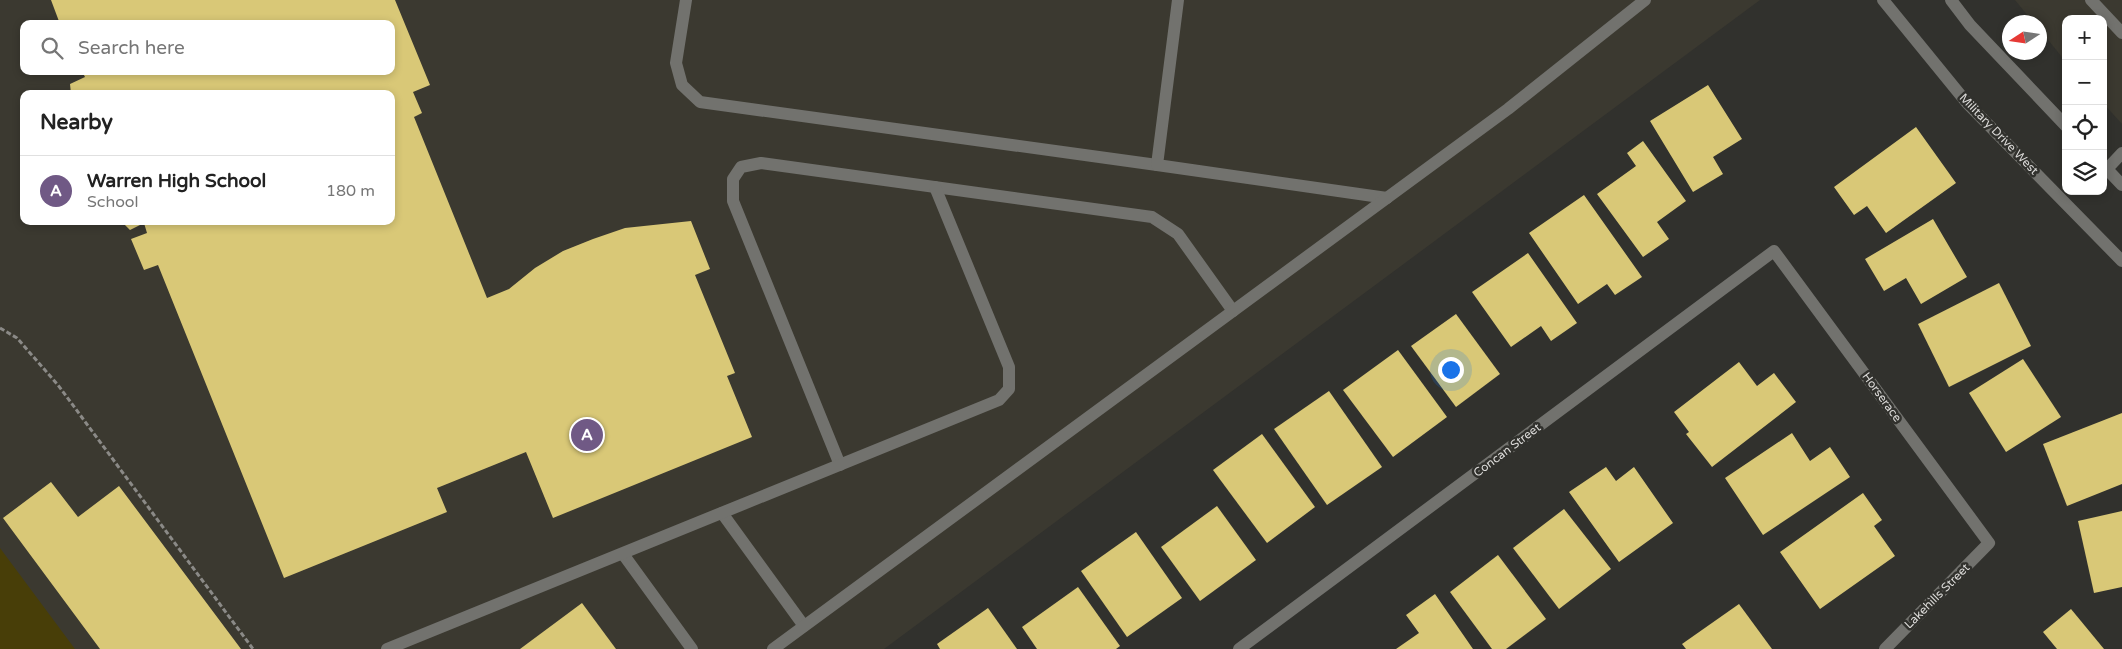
<!DOCTYPE html>
<meta charset="utf-8">
<style>
body{margin:0;font-family:"Varela Round",sans-serif;background:#f6f6f6;color:#222}
.controls{position:absolute;right:15px;top:15px;display:grid;overflow:hidden;border-radius:10px;box-shadow:0 2px 8px #0003}
.controls button{width:45px;height:45px;display:grid;place-items:center;padding:0;border:0;border-bottom:1px solid #e0e0e0;background:#fff;color:#222;font:25px sans-serif}
.compass{position:absolute;left:2002px;top:15px;width:45px;height:45px;border-radius:50%;background:#fff;box-shadow:0 2px 8px #0003;rotate:258deg}
.you{position:absolute;left:1450px;top:369px;width:18px;height:18px;margin:-12px;border:4px solid #fff;border-radius:50%;background:#1a73e8;box-shadow:0 0 0 8px #1a73e833}
.badge{display:grid;place-items:center;width:32px;height:32px;border-radius:50%;background:#705985;color:#fff;font-size:16px;font-weight:700}
.pin{position:absolute;translate:-50% -50%;border:2px solid #fff;box-shadow:0 1px 5px #0006}
.list{margin:0;padding:0;list-style:none}
h2{display:flex;justify-content:space-between;align-items:center;height:65px;margin:0;padding:0 20px;font-size:21px}
h2 small{font-size:16px;font-weight:400;color:#767676}
.list li{display:grid;grid-template-columns:32px 1fr auto;gap:15px;align-items:center;box-sizing:border-box;height:70px;padding:0 20px;border-top:1px solid #e0e0e0}
.list b{display:block;font-size:19px;white-space:nowrap}
.list p{margin:0;font-size:16px;white-space:nowrap;color:#767676}
.list em{font-size:16px;font-style:normal;color:#767676}
.icon{flex:none;width:28px;height:28px;fill:none;stroke:currentColor;stroke-width:2;stroke-linecap:round;stroke-linejoin:round}
.map{position:relative;flex:none;width:2122px;height:649px;overflow:hidden}
.search{position:absolute;background:#fff;box-shadow:0 2px 8px #0003;left:20px;top:20px;width:375px;height:55px;display:flex;align-items:center;gap:12px;box-sizing:border-box;padding:0 18px;border-radius:10px;color:#767676;font-size:19px}
.panel{position:absolute;background:#fff;box-shadow:0 2px 8px #0003;left:20px;top:90px;width:375px;height:135px;border-radius:10px}
.map>svg:first-child{display:block}
</style>
<div class="map">
<svg width="2122" height="649" viewBox="0 0 2122 649">
<rect width="100%" height="100%" fill="#31312d"/>
<g fill="#3b3930" fill-rule="evenodd">
<path d="M0 0H1760L884 649H0ZM24 24H391V71H24ZM24 94H391V221H24Z"/>
<polygon points="2015,0 2122,0 2122,124 2103,103 2103,19 2066,19 2066,62 2040,30 2040,22 2033,22"/>
</g>
<polygon fill="#483e08" points="0,548 75,649 0,649"/>
<g fill="#d9c877">
<polygon points="51,0 395,0 430,85 413,92 422,113 414,117 487,298 509,289 535,268 563,251 593,239 625,228 691,221 710,269 695,275 735,373 727,376 752,437 553,518 526,452 437,488 447,512 284,578 158,265 144,270 131,239 147,233 144,223 130,230 121,221 391,221 391,94 71,94 70,84 85,77 82,71 391,71 391,24 60,24"/>
<polygon points="1708,85 1742,139 1713,157 1723,174 1693,192 1650,121"/>
<polygon points="1916,127 1956,183 1886,233 1867,206 1854,215 1834,187"/>
<polygon points="1643,141 1686,201 1657,222 1669,239 1643,257 1597,194 1636,166 1627,153"/>
<polygon points="1584,195 1642,277 1615,295 1607,284 1578,304 1529,233"/>
<polygon points="1933,219 1967,277 1921,304 1906,278 1884,291 1865,259"/>
<polygon points="1528,253 1577,323 1551,341 1541,326 1511,347 1472,292"/>
<polygon points="1999,283 2031,346 1949,387 1918,324"/>
<polygon points="1456,314 1500,374 1456,407 1411,346"/>
<polygon points="1398,350 1447,417 1393,457 1343,390"/>
<polygon points="2023,359 2061,417 2006,452 1969,393"/>
<polygon points="1739,362 1757,386 1774,373 1796,402 1712,467 1686,434 1689,432 1674,412"/>
<polygon points="1329,391 1382,467 1327,505 1274,429"/>
<polygon points="2122,413 2122,484 2067,506 2043,444"/>
<polygon points="1792,433 1810,461 1830,447 1850,477 1763,535 1725,478"/>
<polygon points="1262,434 1315,507 1267,543 1213,470"/>
<polygon points="1606,467 1616,481 1634,467 1673,523 1619,562 1569,492"/>
<polygon points="51,482 78,517 119,486 241,649 100,649 3,518"/>
<polygon points="1863,493 1882,520 1874,526 1895,556 1820,609 1780,552"/>
<polygon points="1217,506 1256,560 1200,601 1161,547"/>
<polygon points="1564,509 1611,569 1559,609 1513,548"/>
<polygon points="2122,511 2122,587 2094,593 2078,521"/>
<polygon points="1136,532 1182,598 1127,637 1081,571"/>
<polygon points="1498,555 1546,619 1506,649 1492,649 1450,592"/>
<polygon points="1078,587 1120,646 1116,649 1037,649 1022,627"/>
<polygon points="1435,594 1473,649 1396,649 1419,633 1406,615"/>
<polygon points="582,603 616,649 520,649"/>
<polygon points="1739,604 1772,649 1686,649 1682,644"/>
<polygon points="988,608 1017,649 940,649 937,644"/>
<polygon points="2071,609 2104,649 2057,649 2043,632"/>
</g>
<g fill="none" stroke-linecap="round" stroke-linejoin="round">
<polyline stroke="#8b8a87" stroke-width="3" stroke-dasharray="5 2.5" stroke-linecap="butt" points="0,328 17,338 58,385 253,649"/>
<g stroke="#72726e" stroke-width="12">
<polyline points="686,0 676,63 682,85 700,102 1157,165"/>
<polyline points="1178,0 1157,165 1387,198"/>
<polyline points="2091,0 2122,33"/>
<polyline points="2107,169 2122,153"/>
<polyline points="840,465 733,201 733,179 741,167 761,163 1152,217 1178,234 1233,311"/>
<polyline points="722,513 804,626"/>
<polyline points="623,554 692,649"/>
<polyline points="387,649 999,400 1009,389 1009,367 935,187"/>
<polyline points="773,649 1508,109 1645,0"/>
</g>
<polyline stroke="#72726e" stroke-width="12" points="1239,649 1774,251 1989,543 1885,649"/>
<g stroke="#72726e" stroke-width="12">
<polyline points="1883,0 1967,103 2122,261"/>
<polyline points="1951,0 1970,25 2066,126"/>
<polyline points="2103,165 2122,185"/>
</g>
</g>
<g text-anchor="middle" dominant-baseline="central" stroke-width="5" stroke-linejoin="round" paint-order="stroke">
<g font-size="12" fill="#dcdbd9" stroke="#31312d">
<text transform="translate(1999 134) rotate(46)">Military Drive West</text>
<text transform="translate(1882 397) rotate(54)">Horserace</text>
<text transform="translate(1507 450) rotate(-37)">Concan Street</text>
<text transform="translate(1937 596) rotate(-45)">Lakehills Street</text>
</g>
</g>
</svg>
<div class="controls">
<button>+</button>
<button>−</button>
<button><svg class="icon" aria-label="locate" viewBox="0 0 24 24"><circle cx="12" cy="12" r="6"/><path d="M12 2v4M12 18v4M2 12h4M18 12h4"/></svg></button>
<button><svg class="icon" aria-label="layers" viewBox="0 0 24 24"><path d="M12 4l9 5-9 5-9-5zM3 14l9 5 9-5"/></svg></button>
</div>
<svg class="compass" viewBox="-18 -18 36 36"><path d="M0-13l5 13h-10z" fill="#e53935"/><path d="M0 13l5-13h-10z" fill="#767676"/></svg>
<div class="you"></div>
<div class="pin badge" style="left:587px;top:435px">A</div>
<div class="search"><svg class="icon" aria-label="search" viewBox="0 0 24 24"><circle cx="10" cy="10" r="6"/><path d="M15 15l6 6"/></svg>Search here</div>
<section class="panel">
<h2>Nearby<small></small></h2>
<ul class="list">
<li><span class="badge">A</span><div><b>Warren High School</b><p>School</p></div><em>180 m</em></li>
</ul>
</section>
</div>
